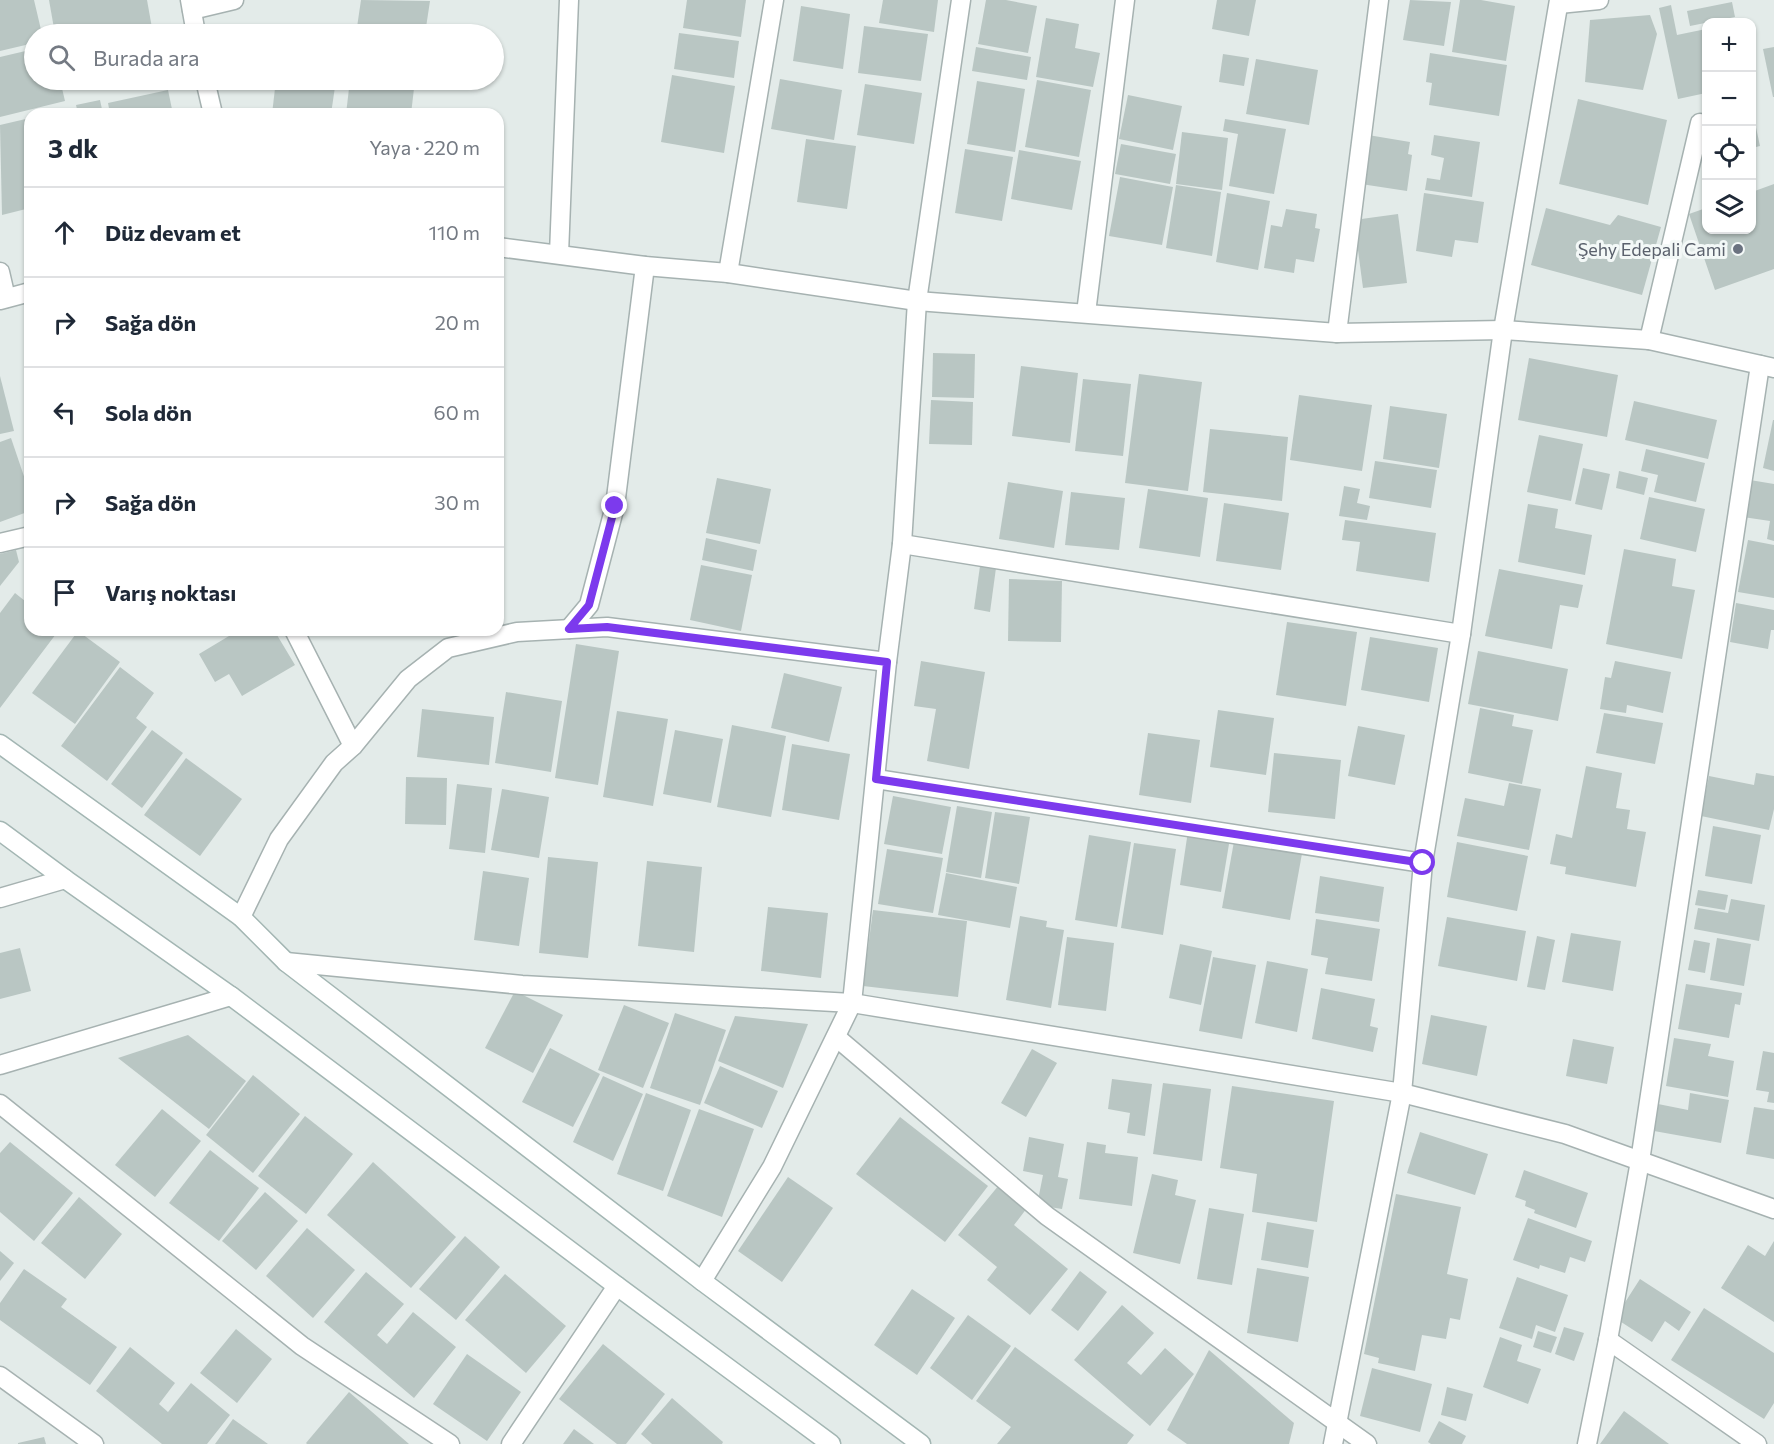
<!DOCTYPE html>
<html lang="tr">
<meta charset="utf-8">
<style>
body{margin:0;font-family:Commissioner,sans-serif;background:#f2f2f3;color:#1f2937}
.controls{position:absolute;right:18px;top:18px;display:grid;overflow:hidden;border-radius:12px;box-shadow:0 2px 4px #0004}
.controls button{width:54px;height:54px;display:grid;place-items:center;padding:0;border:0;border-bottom:2px solid #e0e1e3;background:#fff;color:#1f2937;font:30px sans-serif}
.stop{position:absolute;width:18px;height:18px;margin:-14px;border:4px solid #7c3aed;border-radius:50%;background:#fff}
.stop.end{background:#7c3aed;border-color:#fff;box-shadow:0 2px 6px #0008}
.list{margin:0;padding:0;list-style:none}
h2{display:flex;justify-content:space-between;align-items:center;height:78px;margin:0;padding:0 24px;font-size:26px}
h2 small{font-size:20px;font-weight:400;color:#747a83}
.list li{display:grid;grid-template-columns:39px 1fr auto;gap:18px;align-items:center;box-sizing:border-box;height:90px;padding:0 24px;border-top:2px solid #e0e1e3}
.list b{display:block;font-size:22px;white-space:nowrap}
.list em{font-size:20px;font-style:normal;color:#747a83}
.icon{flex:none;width:33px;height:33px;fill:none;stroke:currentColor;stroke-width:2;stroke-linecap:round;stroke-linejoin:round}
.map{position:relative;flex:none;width:1774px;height:1444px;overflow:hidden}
.search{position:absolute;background:#fff;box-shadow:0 2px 4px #0004;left:24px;top:24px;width:480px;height:66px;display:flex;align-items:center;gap:15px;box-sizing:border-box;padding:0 21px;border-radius:33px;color:#747a83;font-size:22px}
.panel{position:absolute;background:#fff;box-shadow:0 2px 4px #0004;left:24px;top:108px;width:480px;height:528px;border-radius:18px}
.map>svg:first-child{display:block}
</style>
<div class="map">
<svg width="1774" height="1444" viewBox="0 0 1774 1444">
<rect width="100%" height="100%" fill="#e3ebe9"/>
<g fill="#b9c6c3">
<polygon points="0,0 34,0 42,34 34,34 34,43 0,51"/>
<polygon points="49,0 147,0 152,28 116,34 55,34"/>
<polygon points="361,0 430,1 425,34 356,34"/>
<polygon points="687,0 746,0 741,37 683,28"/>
<polygon points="883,0 938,0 934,32 879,23"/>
<polygon points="986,0 1006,0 1037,6 1028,53 978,44"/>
<polygon points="1217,0 1256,0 1249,36 1212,29"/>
<polygon points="1410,0 1451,2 1444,46 1403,40"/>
<polygon points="1460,0 1481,0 1515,6 1506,61 1452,52"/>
<polygon points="1732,2 1735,17 1690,26 1687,11"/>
<polygon points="1671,5 1677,35 1706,29 1706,93 1678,99 1659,8"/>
<polygon points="801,6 850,14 843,69 793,61"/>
<polygon points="1650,15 1657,34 1643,90 1585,82 1590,20"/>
<polygon points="1046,18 1079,24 1075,48 1100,53 1093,87 1036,77"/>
<polygon points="864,26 928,34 921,81 858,73"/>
<polygon points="679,33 739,41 734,78 674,69"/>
<polygon points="976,47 1031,57 1027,80 972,71"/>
<polygon points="1774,47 1774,97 1773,97 1763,49"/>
<polygon points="34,49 34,80 60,80 65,101 0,117 0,57"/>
<polygon points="1430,53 1507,65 1499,116 1429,105 1432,83 1426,82"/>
<polygon points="1223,54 1249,58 1244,86 1219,82"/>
<polygon points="1256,59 1318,70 1309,125 1246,114"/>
<polygon points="672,75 735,86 724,153 661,142"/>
<polygon points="780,79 842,90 834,140 771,129"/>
<polygon points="276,80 336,80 331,114 272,114"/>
<polygon points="350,80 415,80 411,114 346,114"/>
<polygon points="1037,80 1091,90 1079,157 1025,147"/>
<polygon points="977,81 1025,89 1015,152 967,144"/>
<polygon points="865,84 922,93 914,144 857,135"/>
<polygon points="168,90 173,114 110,114 108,103"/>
<polygon points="1128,95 1182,106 1173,150 1119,139"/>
<polygon points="1578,99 1667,120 1648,205 1559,184"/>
<polygon points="100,100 103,114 78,114 76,105"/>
<polygon points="30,118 30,208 2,215 0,125"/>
<polygon points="1752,118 1754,118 1760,146 1752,148"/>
<polygon points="1225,119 1286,129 1274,194 1229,186 1238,134 1223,131"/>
<polygon points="1182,132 1228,138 1222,190 1176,184"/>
<polygon points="1368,135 1410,142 1408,154 1412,155 1407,191 1361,184"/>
<polygon points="1434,135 1480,142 1472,197 1425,190 1427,178 1440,180 1444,158 1431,155"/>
<polygon points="806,139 856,146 847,209 797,202"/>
<polygon points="1121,144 1176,154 1170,184 1115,174"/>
<polygon points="965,149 1013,157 1002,221 955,213"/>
<polygon points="1019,150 1081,161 1072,210 1011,199"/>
<polygon points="1120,177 1173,187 1162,245 1109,236"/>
<polygon points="1774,184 1774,269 1715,290 1689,214 1706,208 1706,230 1752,230 1752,192"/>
<polygon points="1176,185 1221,192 1212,256 1166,248"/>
<polygon points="1227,193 1270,201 1258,270 1216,262"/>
<polygon points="1424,193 1484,202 1478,243 1455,240 1452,257 1416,251"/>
<polygon points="1546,208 1610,225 1618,215 1661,227 1642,295 1531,265"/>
<polygon points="1286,209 1317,214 1315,228 1320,229 1314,262 1296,259 1294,273 1264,268 1271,225 1282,227"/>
<polygon points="1398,214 1407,283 1363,288 1354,220"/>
<polygon points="933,353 975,354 974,398 932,397"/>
<polygon points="1529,358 1618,375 1607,437 1518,420"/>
<polygon points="1021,366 1078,373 1070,443 1012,436"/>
<polygon points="1139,374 1202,382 1188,491 1125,483"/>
<polygon points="0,376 14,431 0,434"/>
<polygon points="1083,379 1131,384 1123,456 1075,451"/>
<polygon points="1299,395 1372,405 1362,471 1290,460"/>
<polygon points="931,400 973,402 972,445 929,444"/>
<polygon points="1634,401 1717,420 1708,459 1625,440"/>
<polygon points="1390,406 1447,414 1439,468 1383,459"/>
<polygon points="1773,420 1774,420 1774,471 1763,468"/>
<polygon points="1210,429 1288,437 1282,501 1203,492"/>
<polygon points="1539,435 1583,444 1571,501 1527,492"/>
<polygon points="11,438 30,494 30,511 0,522 0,442"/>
<polygon points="1646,449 1705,463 1696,502 1654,492 1658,475 1641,471"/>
<polygon points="1375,461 1437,470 1431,508 1369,498"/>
<polygon points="1583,468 1610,474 1602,510 1575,504"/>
<polygon points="1619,471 1648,478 1644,495 1616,488"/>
<polygon points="717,478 771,489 760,544 706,533"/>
<polygon points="1750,480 1774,484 1774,541 1767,539 1770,521 1743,517"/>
<polygon points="1008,482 1063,491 1054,548 999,539"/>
<polygon points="1344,486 1360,489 1357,503 1370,506 1367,520 1339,516"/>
<polygon points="1148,489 1208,498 1200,557 1139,548"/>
<polygon points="1071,492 1125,498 1119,550 1065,545"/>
<polygon points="1649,497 1705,509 1696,552 1640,539"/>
<polygon points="1224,503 1289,513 1281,570 1216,561"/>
<polygon points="1528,504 1558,509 1555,528 1592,535 1585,575 1518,562"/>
<polygon points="1345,520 1436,533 1429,582 1356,571 1360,542 1342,540"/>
<polygon points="706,538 757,550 753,571 702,560"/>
<polygon points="1748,540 1774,545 1774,598 1738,592"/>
<polygon points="1624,549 1676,559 1672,586 1695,590 1682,659 1606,644"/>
<polygon points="16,550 19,562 0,586 0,554"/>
<polygon points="701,565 752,575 741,631 690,620"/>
<polygon points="980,566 996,568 990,612 974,609"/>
<polygon points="1499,569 1583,585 1578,608 1560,605 1552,649 1485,636"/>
<polygon points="1009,579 1062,581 1061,642 1008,641"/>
<polygon points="15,593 30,605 30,630 59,630 0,708 0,613"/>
<polygon points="1736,603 1774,610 1774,630 1771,630 1768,649 1730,642"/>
<polygon points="1287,622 1357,632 1346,706 1276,695"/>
<polygon points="239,630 274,630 295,665 242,696 229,674 215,682 199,654"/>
<polygon points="78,631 120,662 75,724 32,693"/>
<polygon points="1370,637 1438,648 1429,702 1361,690"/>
<polygon points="576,644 619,651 598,785 555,778"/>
<polygon points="1478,651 1568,669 1558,721 1468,704"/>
<polygon points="921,661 985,672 969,769 927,761 936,709 914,706"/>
<polygon points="1615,661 1671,672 1663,713 1627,705 1626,713 1600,709 1605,677 1611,678"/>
<polygon points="120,667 154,693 136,718 147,727 107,781 61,746"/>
<polygon points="784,673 842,687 829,742 771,728"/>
<polygon points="506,692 562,701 551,772 495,763"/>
<polygon points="1480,708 1514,715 1512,726 1533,730 1522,784 1468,773"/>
<polygon points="422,709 494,717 489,765 417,757"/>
<polygon points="1218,710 1274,718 1266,775 1210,767"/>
<polygon points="617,711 668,719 653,806 603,797"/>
<polygon points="1604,713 1663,723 1655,764 1596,753"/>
<polygon points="732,725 786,736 771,817 717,807"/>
<polygon points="1358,726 1405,735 1395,785 1348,776"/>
<polygon points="152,730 183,753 142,808 111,784"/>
<polygon points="675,730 723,739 711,803 663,794"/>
<polygon points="1148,733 1200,740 1191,803 1139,795"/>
<polygon points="792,744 850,754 839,820 782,810"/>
<polygon points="1274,753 1341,760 1335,819 1268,812"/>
<polygon points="186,758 242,799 200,856 144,815"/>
<polygon points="1586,766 1622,773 1616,808 1630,810 1627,829 1646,832 1636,887 1565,874 1566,867 1550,864 1556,834 1572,838"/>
<polygon points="1756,773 1774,776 1774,809 1769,830 1701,816 1709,776 1754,785"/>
<polygon points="406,777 447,778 446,825 405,824"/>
<polygon points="1509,783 1541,789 1529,850 1457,836 1465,798 1504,806"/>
<polygon points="457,784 492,788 485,853 449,849"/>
<polygon points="502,789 549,797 539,858 491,850"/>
<polygon points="893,796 951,807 942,854 884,844"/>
<polygon points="957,806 992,812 981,878 946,872"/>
<polygon points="995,812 1030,817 1019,884 985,878"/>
<polygon points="1713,826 1761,835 1752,884 1705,876"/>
<polygon points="1188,831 1230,838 1221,892 1180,885"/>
<polygon points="1089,835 1131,842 1117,927 1075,920"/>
<polygon points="1235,836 1303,848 1290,920 1222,908"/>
<polygon points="1457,842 1528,856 1517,911 1447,897"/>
<polygon points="1134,843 1176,849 1163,935 1121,928"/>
<polygon points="887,849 943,858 933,913 878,904"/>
<polygon points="548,857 598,862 588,958 539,953"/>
<polygon points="647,861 702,867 694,952 638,946"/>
<polygon points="483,871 529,878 519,946 474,940"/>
<polygon points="946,873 1017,887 1010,928 938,915"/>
<polygon points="1320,876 1384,887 1379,922 1315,913"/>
<polygon points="1698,890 1728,895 1725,910 1695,905"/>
<polygon points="1731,899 1765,905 1759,941 1694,929 1698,908 1728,913"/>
<polygon points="768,907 828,913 821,978 761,971"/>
<polygon points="873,910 967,921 958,997 863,986"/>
<polygon points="1020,916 1047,921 1046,927 1064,930 1051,1008 1006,1000"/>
<polygon points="1447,917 1526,931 1517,981 1438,966"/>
<polygon points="1316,919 1380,929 1372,981 1325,974 1328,958 1311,955"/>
<polygon points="1571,933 1621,941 1613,991 1562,982"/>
<polygon points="1537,936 1555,940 1545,990 1527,987"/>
<polygon points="1067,937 1114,943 1106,1011 1058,1005"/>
<polygon points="1717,938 1751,944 1744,986 1710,980"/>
<polygon points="1694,940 1710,943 1705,973 1688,970"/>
<polygon points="1180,944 1212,951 1201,1005 1169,998"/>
<polygon points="20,948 31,991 0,999 0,953"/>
<polygon points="1213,957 1256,965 1242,1039 1199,1031"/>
<polygon points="1267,961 1308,969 1297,1032 1255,1023"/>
<polygon points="1686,984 1742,993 1740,1005 1735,1004 1729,1038 1678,1029"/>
<polygon points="1321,988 1375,999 1370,1026 1378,1028 1373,1052 1312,1039"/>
<polygon points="515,991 563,1015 533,1073 485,1048"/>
<polygon points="624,1005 669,1023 643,1088 598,1070"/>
<polygon points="675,1013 726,1030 700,1105 650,1088"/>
<polygon points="1431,1015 1487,1026 1477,1076 1422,1064"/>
<polygon points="735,1016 808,1024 783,1088 718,1061"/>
<polygon points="188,1035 246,1081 209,1129 118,1058"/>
<polygon points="1674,1038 1711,1044 1708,1056 1734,1061 1728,1097 1666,1086"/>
<polygon points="1573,1039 1614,1047 1607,1084 1566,1076"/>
<polygon points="550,1048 600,1074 573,1127 522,1102"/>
<polygon points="1032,1049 1057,1063 1026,1117 1001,1103"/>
<polygon points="1763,1051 1774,1053 1774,1103 1767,1102 1769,1092 1756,1090"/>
<polygon points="720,1066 778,1091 762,1128 704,1103"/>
<polygon points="253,1075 300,1114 253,1173 206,1135"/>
<polygon points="603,1076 643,1094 613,1161 573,1142"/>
<polygon points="1112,1079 1152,1084 1145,1136 1127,1133 1130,1113 1108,1109"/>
<polygon points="1163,1083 1211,1089 1202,1161 1153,1154"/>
<polygon points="1232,1086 1334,1101 1317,1222 1252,1212 1257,1174 1220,1168"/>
<polygon points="646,1093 691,1110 663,1191 617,1174"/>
<polygon points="1690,1093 1729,1100 1721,1143 1654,1131 1658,1104 1688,1110"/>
<polygon points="1754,1107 1774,1110 1774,1159 1746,1154"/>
<polygon points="162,1109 201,1141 155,1197 115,1165"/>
<polygon points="699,1109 754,1129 722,1217 667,1196"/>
<polygon points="305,1116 353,1154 306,1214 258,1176"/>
<polygon points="900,1117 988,1186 945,1242 856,1174"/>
<polygon points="1420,1132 1488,1154 1475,1195 1407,1173"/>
<polygon points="1029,1137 1064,1144 1058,1177 1068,1179 1062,1209 1037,1205 1043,1175 1023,1171"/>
<polygon points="10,1142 73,1193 34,1241 0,1212 0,1153"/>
<polygon points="1087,1142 1106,1145 1105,1153 1138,1157 1132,1206 1079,1199"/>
<polygon points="210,1150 259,1188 219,1241 169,1203"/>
<polygon points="373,1162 456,1237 411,1288 327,1215"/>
<polygon points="1524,1170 1588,1193 1576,1228 1534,1213 1535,1210 1525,1206 1526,1201 1515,1197"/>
<polygon points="1152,1174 1178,1180 1175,1195 1196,1200 1180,1264 1133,1253"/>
<polygon points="788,1177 833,1208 782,1282 738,1251"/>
<polygon points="999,1185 1027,1208 1014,1225 1068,1269 1030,1315 987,1280 997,1267 958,1235"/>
<polygon points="265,1192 298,1221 256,1270 222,1241"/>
<polygon points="1396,1194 1461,1207 1447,1274 1468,1279 1460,1320 1450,1318 1446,1339 1422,1335 1415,1371 1378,1363 1379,1358 1364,1354"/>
<polygon points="79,1197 122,1234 85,1279 41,1243"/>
<polygon points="1209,1208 1244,1214 1232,1285 1197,1279"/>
<polygon points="1528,1218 1592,1241 1585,1262 1570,1257 1565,1273 1540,1265 1539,1269 1513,1260"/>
<polygon points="1267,1222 1314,1230 1308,1268 1261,1260"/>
<polygon points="307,1228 355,1270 313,1318 266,1276"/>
<polygon points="465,1236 500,1267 456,1320 419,1289"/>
<polygon points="1774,1241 1774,1322 1721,1288 1748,1245 1765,1256"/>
<polygon points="0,1251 14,1263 0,1281"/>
<polygon points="1257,1268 1309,1277 1298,1342 1247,1333"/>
<polygon points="24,1269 67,1299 61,1307 117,1347 90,1385 0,1320 0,1303"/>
<polygon points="1080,1271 1107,1292 1078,1331 1051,1310"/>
<polygon points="366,1272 404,1304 377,1335 387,1344 413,1312 456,1347 414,1398 324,1322"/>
<polygon points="505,1274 566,1326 526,1373 465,1320"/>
<polygon points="1517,1277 1568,1295 1555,1332 1536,1325 1532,1339 1499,1328"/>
<polygon points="1640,1279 1691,1312 1679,1331 1665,1321 1652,1342 1615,1318"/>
<polygon points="912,1289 955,1318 917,1375 874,1345"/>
<polygon points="1122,1305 1154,1333 1127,1363 1141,1375 1165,1348 1194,1374 1150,1426 1074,1360"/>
<polygon points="1704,1308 1774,1353 1774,1403 1764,1419 1671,1360"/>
<polygon points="968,1315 1011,1346 972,1400 930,1368"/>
<polygon points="1564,1327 1584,1333 1574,1361 1555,1354"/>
<polygon points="236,1329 272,1359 237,1403 200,1373"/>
<polygon points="1538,1331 1557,1337 1551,1353 1533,1347"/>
<polygon points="1500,1337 1522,1345 1517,1361 1541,1369 1528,1404 1483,1387"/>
<polygon points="603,1344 665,1394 626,1444 617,1444 559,1399"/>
<polygon points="130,1347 175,1383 159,1404 168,1412 191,1383 230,1415 207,1444 162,1444 96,1391"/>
<polygon points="1015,1347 1134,1435 1127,1444 997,1444 1011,1427 976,1401"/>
<polygon points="1209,1350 1294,1423 1289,1444 1187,1444 1167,1430"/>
<polygon points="467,1354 521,1392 487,1441 433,1404"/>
<polygon points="1372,1368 1432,1384 1420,1432 1360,1416"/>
<polygon points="1447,1387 1473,1394 1466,1421 1441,1415"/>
<polygon points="349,1392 409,1444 307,1444 306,1443"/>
<polygon points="672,1398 723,1442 722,1444 652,1444 641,1434"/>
<polygon points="1624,1411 1669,1444 1600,1444"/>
<polygon points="233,1419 268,1444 215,1444"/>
<polygon points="1439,1421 1466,1436 1462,1444 1431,1444 1428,1442"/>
<polygon points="574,1429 594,1444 563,1444"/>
<polygon points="44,1437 46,1444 18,1444 18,1443"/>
</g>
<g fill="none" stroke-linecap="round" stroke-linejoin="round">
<g stroke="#a6b2b1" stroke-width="21">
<g id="minor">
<polyline points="190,0 196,34"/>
<polyline points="1559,4 1599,0"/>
<polyline points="192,10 234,0"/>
<polyline points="205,80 213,114"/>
<polyline points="498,247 645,266 728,273 917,301 1337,333 1503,330 1649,340 1774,368"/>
<polyline points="559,254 569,0"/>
<polyline points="0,272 6,298"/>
<polyline points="728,273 774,0"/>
<polyline points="0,300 30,292"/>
<polyline points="1086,313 1125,0"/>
<polyline points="1337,333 1379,0"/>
<polyline points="1649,340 1700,123"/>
<polyline points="0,543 30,536"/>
<polyline points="902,544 1461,634"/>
<polyline points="569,629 589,605 615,506 645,266"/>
<polyline points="294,630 353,746"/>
<polyline points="876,779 1423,863"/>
<polyline points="0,898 65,879"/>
<polyline points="241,917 279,839 334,763 353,746 408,679 448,648 517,632 607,627 887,662"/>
<polyline points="286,962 522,985 852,1003 1402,1093 1565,1134 1774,1209"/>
<polyline points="836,1037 1047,1216 1367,1444"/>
<polyline points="0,1065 231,996"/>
<polyline points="0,1104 302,1346 450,1444"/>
<polyline points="702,1281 772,1167 852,1003 887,662 902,544 917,301 961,0"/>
<polyline points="1608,1340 1757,1444"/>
<polyline points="0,1376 94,1444"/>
<polyline points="511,1444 617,1286"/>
<polyline points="1333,1444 1402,1093 1423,863 1461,634 1503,330 1559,0"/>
<polyline points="1587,1444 1608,1340 1640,1161 1760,365"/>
</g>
</g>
<g stroke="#a3b6b3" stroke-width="21">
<g id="secondary">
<polyline points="0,744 241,917 286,962 702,1281 921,1444"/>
<polyline points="0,831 65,879 231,996 617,1286 831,1444"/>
</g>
</g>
<use href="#minor" stroke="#fff" stroke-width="18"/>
<use href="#secondary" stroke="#fff" stroke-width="18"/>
</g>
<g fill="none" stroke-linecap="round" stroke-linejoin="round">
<polyline stroke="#7c3aed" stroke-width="8" points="615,506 589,605 569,629 607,627 887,662 876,779 1423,863"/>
</g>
<circle fill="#6b7280" stroke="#f3f8f7" stroke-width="2" cx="1738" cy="249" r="6"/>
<g text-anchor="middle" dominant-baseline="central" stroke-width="6" stroke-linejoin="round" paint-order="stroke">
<g font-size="18" fill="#5b616d" stroke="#f3f8f7" text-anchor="end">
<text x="1726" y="249">Şehy Edepali Cami</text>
</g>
</g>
</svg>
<div class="controls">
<button>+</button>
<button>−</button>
<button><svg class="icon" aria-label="locate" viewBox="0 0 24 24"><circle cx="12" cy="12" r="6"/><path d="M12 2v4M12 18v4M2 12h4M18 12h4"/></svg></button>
<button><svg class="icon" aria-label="layers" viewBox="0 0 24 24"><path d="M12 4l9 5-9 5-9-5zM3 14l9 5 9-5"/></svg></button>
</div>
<div class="stop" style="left:1423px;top:863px"></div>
<div class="stop end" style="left:615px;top:506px"></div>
<div class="search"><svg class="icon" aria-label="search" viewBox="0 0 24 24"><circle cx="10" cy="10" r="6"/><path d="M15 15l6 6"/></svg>Burada ara</div>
<section class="panel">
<h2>3 dk<small>Yaya · 220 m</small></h2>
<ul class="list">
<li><svg class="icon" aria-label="ahead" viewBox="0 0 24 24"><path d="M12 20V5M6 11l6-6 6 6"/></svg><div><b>Düz devam et</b></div><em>110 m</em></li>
<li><svg class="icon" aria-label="right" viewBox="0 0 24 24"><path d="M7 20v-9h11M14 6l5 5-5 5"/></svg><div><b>Sağa dön</b></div><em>20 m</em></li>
<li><svg class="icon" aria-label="left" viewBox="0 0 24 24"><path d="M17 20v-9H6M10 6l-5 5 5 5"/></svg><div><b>Sola dön</b></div><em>60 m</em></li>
<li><svg class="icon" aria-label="right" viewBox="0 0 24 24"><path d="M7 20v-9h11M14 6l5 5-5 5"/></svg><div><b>Sağa dön</b></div><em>30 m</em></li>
<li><svg class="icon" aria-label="arrive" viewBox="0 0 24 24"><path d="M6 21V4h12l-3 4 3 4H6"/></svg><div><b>Varış noktası</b></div></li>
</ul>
</section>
</div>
